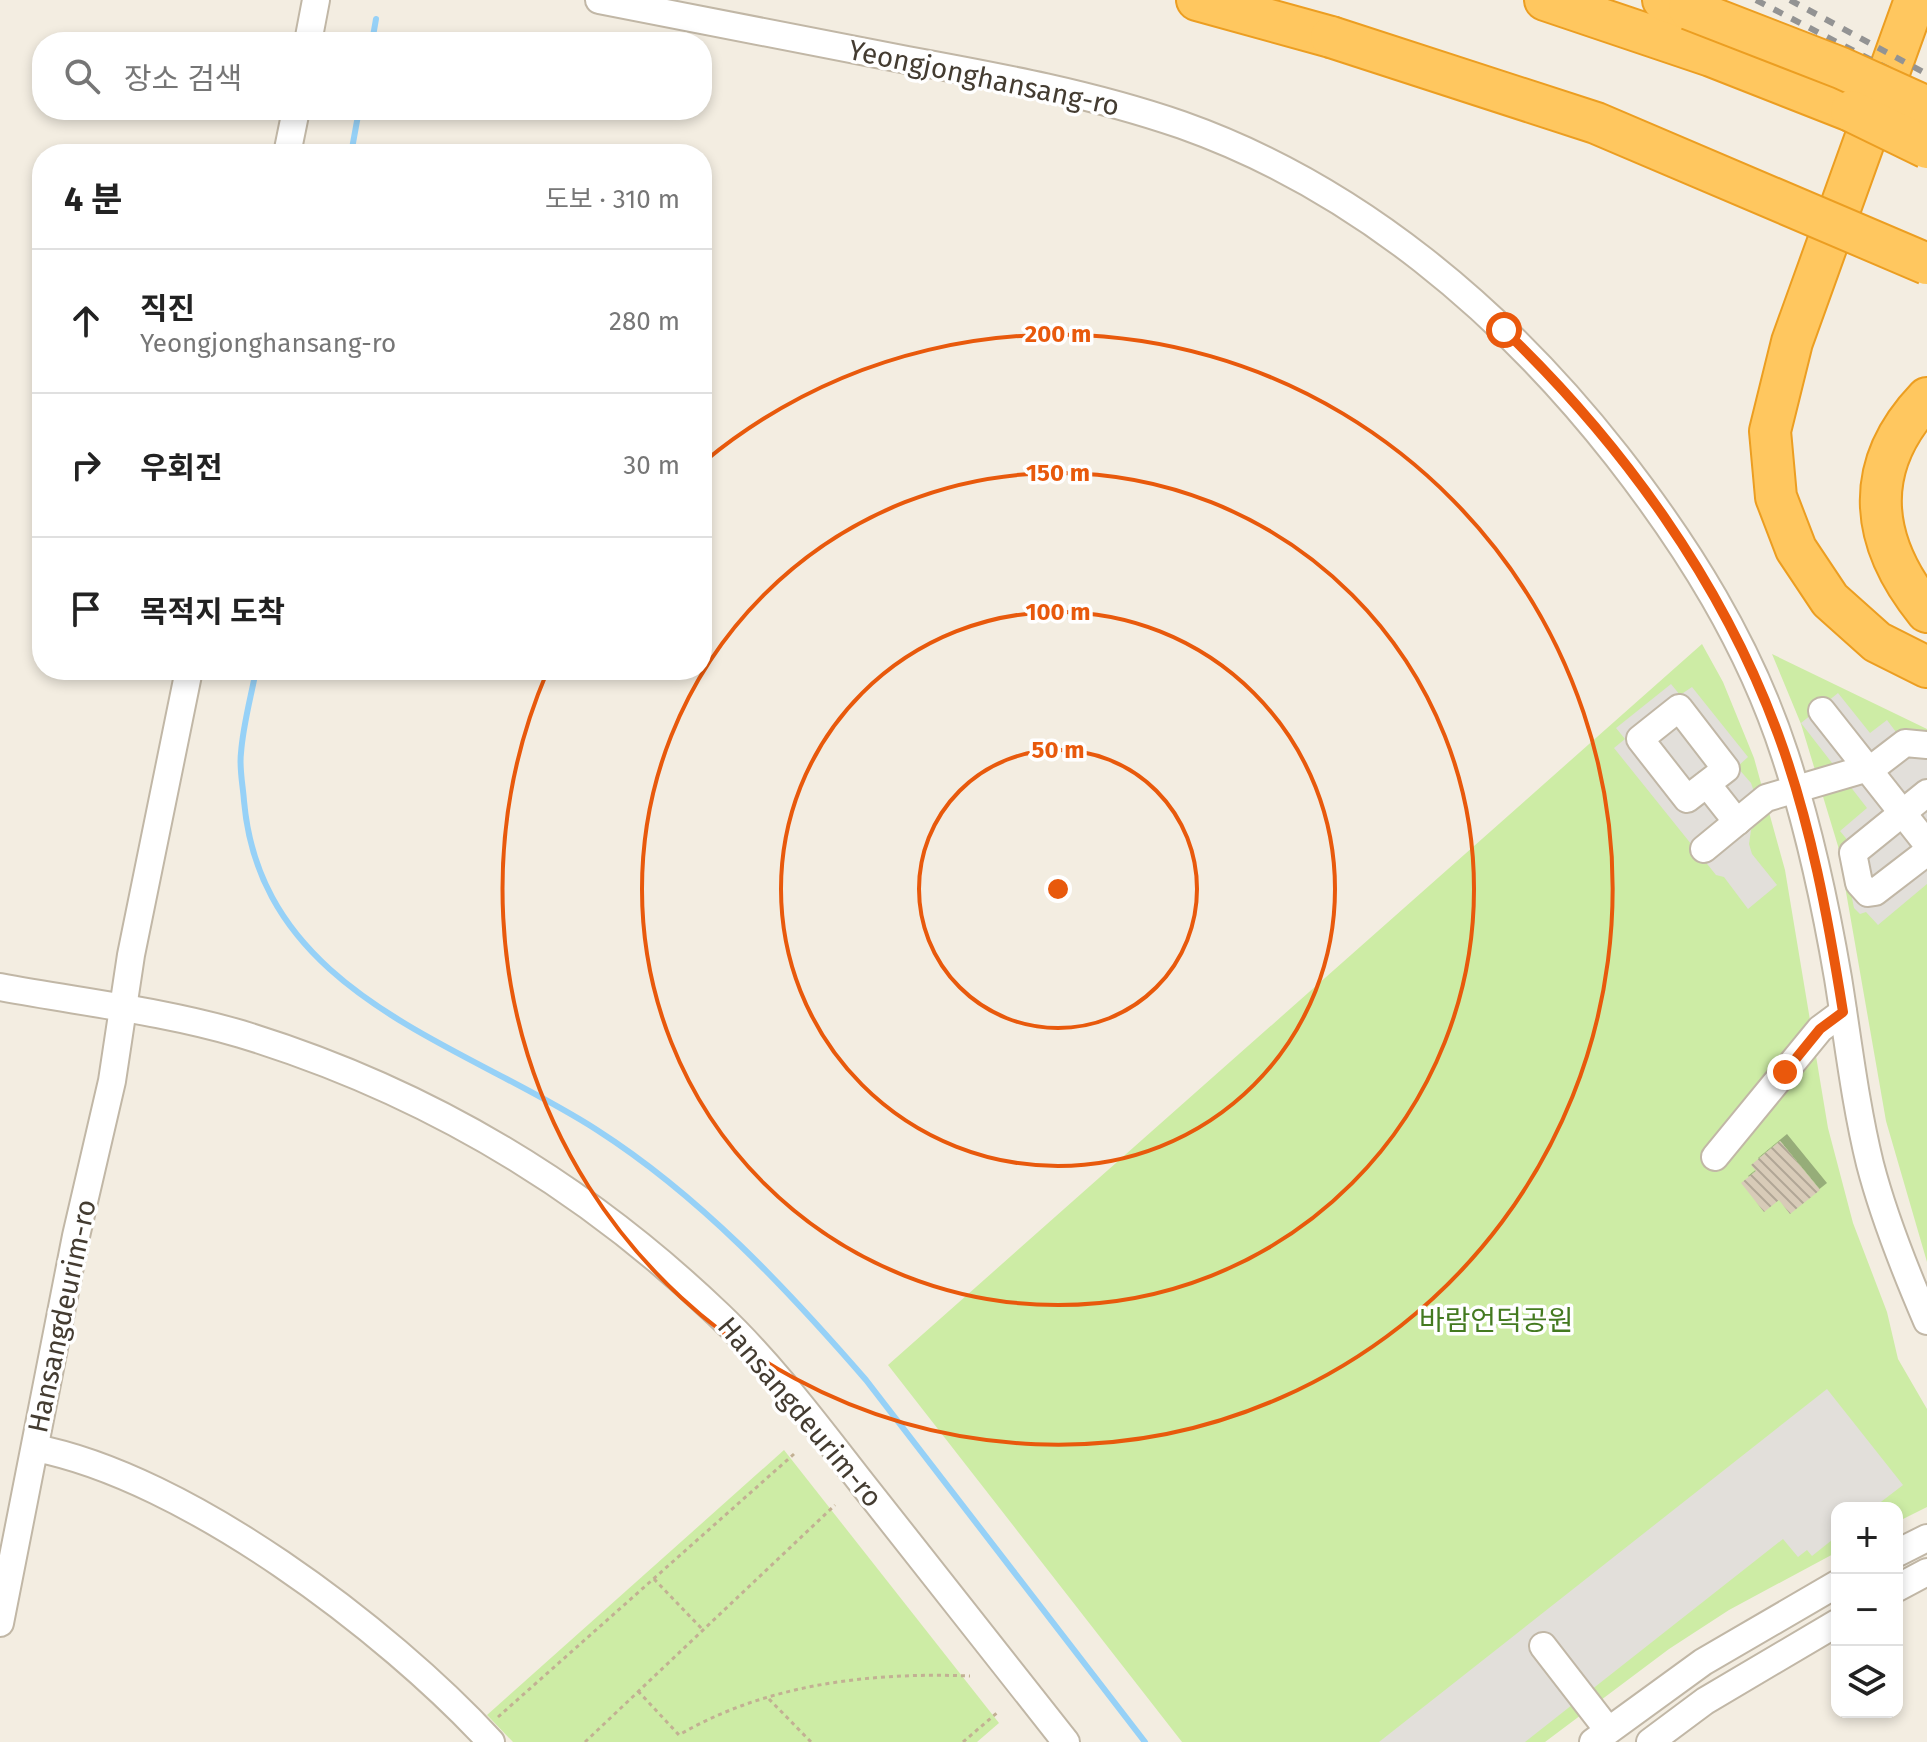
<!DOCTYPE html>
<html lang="ko">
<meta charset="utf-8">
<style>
body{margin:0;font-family:"Fira Sans","Noto Sans KR",sans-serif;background:#f2f2f2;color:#222}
.controls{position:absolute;right:24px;bottom:24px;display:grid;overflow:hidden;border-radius:16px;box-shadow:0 4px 12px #0003}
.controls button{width:72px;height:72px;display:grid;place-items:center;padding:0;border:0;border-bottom:2px solid #e0e0e0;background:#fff;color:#222;font:40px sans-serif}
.stop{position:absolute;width:24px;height:24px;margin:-18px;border:6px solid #ea580c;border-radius:50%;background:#fff}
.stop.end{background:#ea580c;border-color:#fff;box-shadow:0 2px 8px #0008}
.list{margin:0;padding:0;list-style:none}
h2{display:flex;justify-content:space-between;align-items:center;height:104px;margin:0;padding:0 32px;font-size:34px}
h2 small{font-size:26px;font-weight:400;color:#767676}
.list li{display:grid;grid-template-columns:52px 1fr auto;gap:24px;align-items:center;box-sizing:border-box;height:144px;padding:0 32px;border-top:2px solid #e0e0e0}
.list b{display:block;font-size:30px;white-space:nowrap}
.list p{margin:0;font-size:26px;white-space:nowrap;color:#767676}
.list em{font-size:26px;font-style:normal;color:#767676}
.icon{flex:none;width:44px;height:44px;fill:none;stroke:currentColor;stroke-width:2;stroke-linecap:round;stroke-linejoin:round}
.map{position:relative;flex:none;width:1927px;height:1742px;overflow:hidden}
.search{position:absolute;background:#fff;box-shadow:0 4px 12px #0003;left:32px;top:32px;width:680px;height:88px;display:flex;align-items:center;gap:20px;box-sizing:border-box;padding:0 28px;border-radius:32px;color:#767676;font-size:30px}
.panel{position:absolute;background:#fff;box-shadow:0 4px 12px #0003;left:32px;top:144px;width:680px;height:536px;border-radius:32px}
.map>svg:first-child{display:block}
</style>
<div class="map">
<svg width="1927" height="1742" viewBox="0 0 1927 1742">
<defs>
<pattern id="building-back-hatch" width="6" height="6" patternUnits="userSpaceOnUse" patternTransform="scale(2)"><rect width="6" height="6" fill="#d8cbb8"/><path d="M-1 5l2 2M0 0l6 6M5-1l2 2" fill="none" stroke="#b1a696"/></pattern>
<filter id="shadow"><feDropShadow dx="7" dy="-7" stdDeviation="0" flood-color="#0004"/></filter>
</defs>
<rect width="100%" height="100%" fill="#f3ede1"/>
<g fill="#cdeca5">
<polygon points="1702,644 1723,682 1754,758 1785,870 1828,1128 1853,1223 1887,1312 1898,1359 1927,1409 1927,1507 1897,1522 1897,1508 1837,1508 1837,1552 1729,1610 1669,1649 1545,1742 1182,1742 888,1365"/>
<polygon points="1772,654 1927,729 1927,1262 1886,1121 1838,846 1801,724"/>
<polygon points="784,1450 999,1723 977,1742 513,1742 487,1715"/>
</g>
<g fill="#e2dfda">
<polygon points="1671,684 1680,695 1692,687 1748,757 1737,767 1751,783 1763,818 1751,830 1749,844 1752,854 1777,885 1748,909 1724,877 1716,875 1614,748 1625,739 1616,728"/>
<polygon points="1838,693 1870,733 1887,720 1896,732 1908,729 1927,734 1927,884 1878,925 1866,912 1860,914 1854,908 1842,848 1849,842 1840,831 1867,808 1801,723"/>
<polygon points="1827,1389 1903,1485 1873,1508 1837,1508 1837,1536 1812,1556 1807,1550 1798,1557 1783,1539 1525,1742 1379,1742"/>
</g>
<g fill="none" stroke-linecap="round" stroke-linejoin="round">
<g stroke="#96d1f7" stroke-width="6">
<polyline points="372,42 376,19"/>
<polyline points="351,154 359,110"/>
<path d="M256 670C251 697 243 725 241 753 239 768 243 786 244 801 261 994 459 1041 597 1130 700 1196 786 1288 866 1380L1145 1742"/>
</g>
</g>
<polygon fill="url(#building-back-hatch)" filter="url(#shadow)" points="1780,1141 1820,1190 1790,1214 1779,1200 1764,1212 1741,1183 1756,1171 1751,1165"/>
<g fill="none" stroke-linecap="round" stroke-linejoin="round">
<g stroke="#c1b7a6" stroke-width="30">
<g id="minor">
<path d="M599 0C702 20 805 40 907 60 1000 77 1092 94 1182 125 1357 187 1504 312 1617 456 1688 547 1749 644 1785 755 1809 828 1825 902 1838 978 1848 1040 1855 1103 1870 1164 1884 1218 1905 1270 1927 1321"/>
<polyline points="308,42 316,0"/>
<polyline points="287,154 296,110"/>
<polygon points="1679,708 1726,769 1687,799 1640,739"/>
<polyline points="1822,711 1927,844"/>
<polyline points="1707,784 1737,822"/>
<polyline points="1927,793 1853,853 1859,883 1868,893 1875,892 1927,852"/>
<polyline points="1704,849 1766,798 1875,766 1905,743 1927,745"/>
<path d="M0 987C80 1002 163 1011 241 1034 421 1089 582 1184 718 1314 774 1367 820 1430 868 1491 934 1574 1000 1658 1066 1742"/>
<polyline points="1715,1157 1820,1029 1843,1012"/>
<path d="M35 1448C186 1477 387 1629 491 1742"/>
<polyline points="1897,1553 1927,1538"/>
<polyline points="1897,1588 1927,1572"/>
<polyline points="0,1623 76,1236 112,1081 131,955 189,670"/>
<polyline points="1543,1646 1608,1730"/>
<polyline points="1593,1742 1703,1662 1837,1584"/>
<polyline points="1650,1742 1705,1701 1837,1623"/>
</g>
</g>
<g stroke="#ec9e21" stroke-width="44">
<g id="highway">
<polyline points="1197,0 1331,37"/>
<polyline points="1545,0 1711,56 1851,111"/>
<polyline points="1663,0 1689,9"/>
<polyline points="1915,0 1792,342 1770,431 1776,497 1796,549 1830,600 1877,642 1927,667"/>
<path d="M1927 398C1861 467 1870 542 1927 612"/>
</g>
</g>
<g stroke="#c2b093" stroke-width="3" stroke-dasharray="4 4" stroke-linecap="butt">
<polyline points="654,1579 703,1630"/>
<path d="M638 1691 679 1735C766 1684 871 1672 970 1676"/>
<polyline points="769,1699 811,1742"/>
<polyline points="498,1717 794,1454"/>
<polyline points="585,1742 835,1505"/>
<polyline points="963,1742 998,1712"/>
</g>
<use href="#minor" stroke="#fff" stroke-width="26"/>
<use href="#highway" stroke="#ffc75f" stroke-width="40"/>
<g stroke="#939393" stroke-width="6" stroke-dasharray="10 10" stroke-linecap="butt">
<polyline points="1756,0 1927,89"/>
<polyline points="1790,0 1927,74"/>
</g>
<g stroke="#ec9e21" stroke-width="44" stroke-linecap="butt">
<g id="highway-bridge">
<polyline points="1689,9 1841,68 1927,107"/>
<polyline points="1331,37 1596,123 1927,264"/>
<polyline points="1851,111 1927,148"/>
</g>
</g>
<use href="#highway-bridge" stroke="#ffc75f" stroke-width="40"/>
</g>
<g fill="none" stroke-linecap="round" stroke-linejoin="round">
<path stroke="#ea580c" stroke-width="10" d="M1504 330C1621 442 1722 581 1778 734 1811 824 1828 918 1843 1012L1820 1029 1785 1072"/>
</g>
<g fill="none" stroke="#e8590c" stroke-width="4">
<circle cx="1058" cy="889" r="139"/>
<circle cx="1058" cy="889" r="277"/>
<circle cx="1058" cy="889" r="416"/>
<path d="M705 461A555 555 0 1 1 547 672"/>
</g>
<g text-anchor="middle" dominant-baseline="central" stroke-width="7" stroke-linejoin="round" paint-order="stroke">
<g font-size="28" fill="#443c31" stroke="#fff">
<text transform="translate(984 78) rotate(12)">Yeongjonghansang-ro</text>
<text transform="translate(62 1316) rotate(-78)">Hansangdeurim-ro</text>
<text transform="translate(800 1412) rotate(50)">Hansangdeurim-ro</text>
</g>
<g font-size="28" fill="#447a20" stroke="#fff">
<text x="1496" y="1320">바람언덕공원</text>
</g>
</g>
<circle cx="1058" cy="889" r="12" fill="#e8590c" stroke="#fff" stroke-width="4"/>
<g font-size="24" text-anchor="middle" font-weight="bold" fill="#e8590c" stroke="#fff" stroke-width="7" stroke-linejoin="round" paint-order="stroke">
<text x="1058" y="342">200 m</text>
<text x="1058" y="481">150 m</text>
<text x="1058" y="620">100 m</text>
<text x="1058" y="758">50 m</text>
</g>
</svg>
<div class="controls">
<button>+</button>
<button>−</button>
<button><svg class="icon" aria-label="layers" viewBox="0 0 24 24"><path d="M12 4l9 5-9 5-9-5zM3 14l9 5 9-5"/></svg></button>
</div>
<div class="stop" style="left:1504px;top:330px"></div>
<div class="stop end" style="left:1785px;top:1072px"></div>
<div class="search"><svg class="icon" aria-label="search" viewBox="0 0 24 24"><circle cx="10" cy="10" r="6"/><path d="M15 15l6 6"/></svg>장소 검색</div>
<section class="panel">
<h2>4 분<small>도보 · 310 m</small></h2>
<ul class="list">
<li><svg class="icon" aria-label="ahead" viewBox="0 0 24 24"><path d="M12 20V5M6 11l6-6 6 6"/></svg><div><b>직진</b><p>Yeongjonghansang-ro</p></div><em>280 m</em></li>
<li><svg class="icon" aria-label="right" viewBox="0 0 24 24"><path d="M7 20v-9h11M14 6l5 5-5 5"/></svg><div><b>우회전</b></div><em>30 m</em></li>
<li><svg class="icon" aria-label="arrive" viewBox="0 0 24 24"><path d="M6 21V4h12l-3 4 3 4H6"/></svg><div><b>목적지 도착</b></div></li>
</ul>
</section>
</div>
